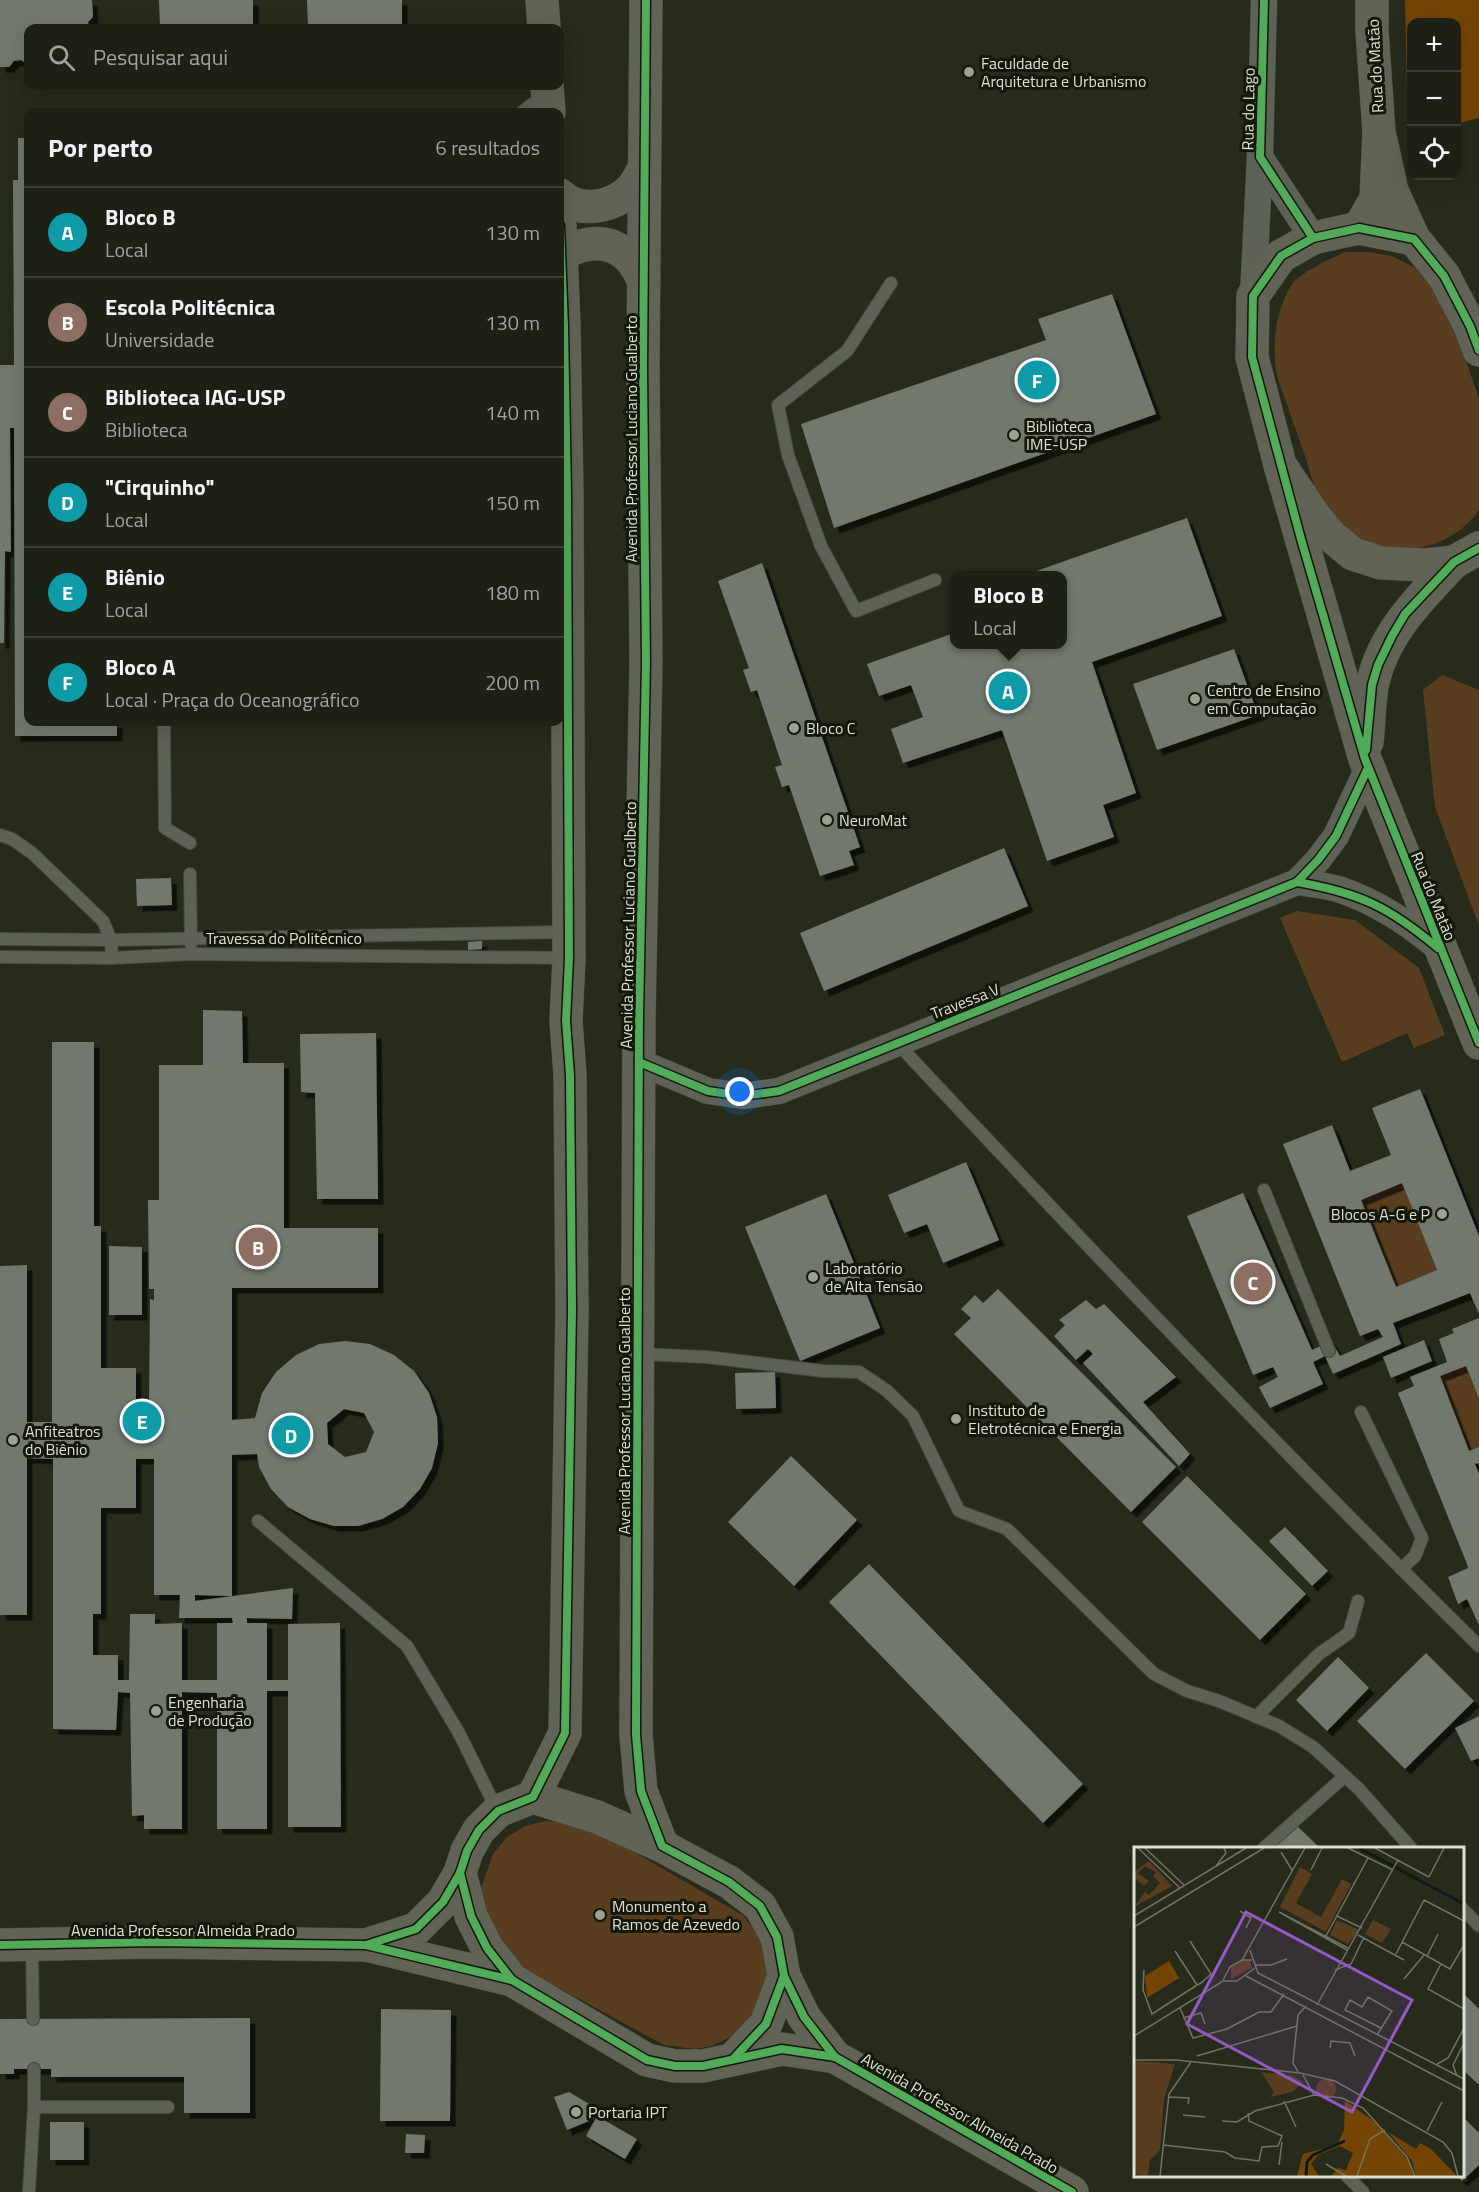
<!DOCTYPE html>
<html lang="pt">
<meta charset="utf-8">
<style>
body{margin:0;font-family:"Titillium Web",sans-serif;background:#25281e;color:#f1f3f6}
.controls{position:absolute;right:18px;top:18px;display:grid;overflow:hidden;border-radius:12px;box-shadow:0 6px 24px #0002}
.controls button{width:54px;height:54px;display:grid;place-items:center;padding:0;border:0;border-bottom:2px solid #3a3e34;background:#1c2015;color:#f1f3f6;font:30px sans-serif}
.you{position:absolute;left:740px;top:1092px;width:21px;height:21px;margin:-15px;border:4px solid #fff;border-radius:50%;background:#1a73e8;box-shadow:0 0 0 9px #1a73e833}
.badge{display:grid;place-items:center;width:39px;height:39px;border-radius:50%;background:#ea580c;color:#fff;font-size:20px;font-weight:700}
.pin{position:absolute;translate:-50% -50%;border:3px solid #fff;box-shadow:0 2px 6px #0006}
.popup{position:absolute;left:950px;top:571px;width:117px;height:78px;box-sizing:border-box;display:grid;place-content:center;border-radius:12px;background:#1c2015;filter:drop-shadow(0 2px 4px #0005);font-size:20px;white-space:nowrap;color:#a0a3a0}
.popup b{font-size:22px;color:#f1f3f6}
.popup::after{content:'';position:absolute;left:50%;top:100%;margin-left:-12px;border:12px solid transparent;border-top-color:#1c2015}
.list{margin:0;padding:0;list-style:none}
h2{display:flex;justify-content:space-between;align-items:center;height:78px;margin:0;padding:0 24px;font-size:26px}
h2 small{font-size:20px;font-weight:400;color:#a0a3a0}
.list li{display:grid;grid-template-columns:39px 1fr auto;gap:18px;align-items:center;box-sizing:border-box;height:90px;padding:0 24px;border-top:2px solid #3a3e34}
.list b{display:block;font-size:22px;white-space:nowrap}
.list p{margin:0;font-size:20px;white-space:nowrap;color:#a0a3a0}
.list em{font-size:20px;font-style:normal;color:#a0a3a0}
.icon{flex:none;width:33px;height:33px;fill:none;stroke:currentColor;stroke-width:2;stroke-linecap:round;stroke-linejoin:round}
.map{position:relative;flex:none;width:1479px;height:2192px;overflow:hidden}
.search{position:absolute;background:#1c2015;box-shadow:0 6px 24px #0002;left:24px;top:24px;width:540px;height:66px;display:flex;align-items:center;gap:15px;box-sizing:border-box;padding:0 21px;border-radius:12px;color:#a0a3a0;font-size:22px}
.panel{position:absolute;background:#1c2015;box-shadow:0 6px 24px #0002;left:24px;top:108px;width:540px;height:618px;border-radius:12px}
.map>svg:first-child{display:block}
</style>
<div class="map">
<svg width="1479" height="2192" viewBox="0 0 1479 2192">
<defs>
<filter id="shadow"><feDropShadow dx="5.5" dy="5.5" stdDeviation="0" flood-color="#0009"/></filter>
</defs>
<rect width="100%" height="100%" fill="#262b1c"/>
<g fill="#593d1f">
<path d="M1345 252H1368L1392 256 1414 267 1433 286 1458 337 1479 399V510C1439 565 1363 559 1324 507 1315 496 1310 470 1305 456 1298 436 1291 416 1284 396 1281 387 1277 378 1276 370 1272 341 1276 310 1291 286 1300 272 1330 259 1345 252Z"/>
<polygon points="1442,675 1479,690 1479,926 1435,807 1423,690"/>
<polygon points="1297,911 1355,920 1419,968 1445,1035 1414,1048 1407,1033 1342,1062 1280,918"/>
<polygon points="1402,1183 1437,1270 1396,1287 1361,1200"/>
<polygon points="1466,1366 1479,1400 1479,1447 1469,1451 1440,1376"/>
<polygon points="545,1821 558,1822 598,1831 744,1916 760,1938 768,1960 768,1995 737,2034 711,2046 696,2049 664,2045 522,1968 486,1919 480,1891 493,1854 507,1837 525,1826"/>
</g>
<polygon fill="#734404" points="1405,0 1479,0 1479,118 1457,124 1456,22 1412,22 1412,138 1408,139"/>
<g fill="#71796e" fill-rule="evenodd" filter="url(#shadow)">
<polygon points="0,0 92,0 93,17 88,22 89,28 28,28 28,65 21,60 14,61 9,67 0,67"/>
<polygon points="159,0 253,0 253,26 308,26 307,0 402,0 402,28 160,28"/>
<polygon points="18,138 28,138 28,722 117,722 117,736 15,736 14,428 10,428 11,552 5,551 4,643 0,643 0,365 14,365 13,180 18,180"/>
<polygon points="1112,294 1156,414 834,528 801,424 1046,340 1038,319"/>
<polygon points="1187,518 1222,616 1092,662 1136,793 1103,805 1114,837 1047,861 1002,730 903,763 891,729 923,717 911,685 879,696 867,664 954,633 954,644 1062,644 1062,576 1025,575"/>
<polygon points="762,563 860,847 849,851 854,865 820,876 789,785 782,787 775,767 782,765 757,690 751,692 743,670 749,668 718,581"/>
<polygon points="1234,649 1258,715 1157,750 1133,684"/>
<polygon points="1004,848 1028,906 824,991 800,933"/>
<polygon points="171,878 172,905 137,906 136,879"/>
<polygon points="482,941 482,949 468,950 468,942"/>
<path d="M203 1010 242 1011 243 1063H284V1228H378V1288H232V1420L255 1418 262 1393 276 1372 296 1355 319 1344 345 1341 370 1344 394 1355 414 1371 429 1393 437 1417 438 1443 432 1468 420 1489 403 1507 382 1519 358 1526H334L310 1519 288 1507 271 1489 259 1467 257 1454 232 1455V1596L195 1595V1601L293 1588 292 1619 247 1618V1623H267V1680H288V1624L340 1623 341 1827H288V1691H267V1829H217V1693L182 1692V1829H144V1815L132 1816 130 1693 118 1692 116 1730 53 1729V1459L27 1458V1615H0V1266L27 1265V1422H52V1042H94V1226H101V1368H136V1420H154V1407L149 1406 150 1299 154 1300V1289H149L148 1200H159V1065H203ZM344 1409 364 1413 374 1432 366 1452 345 1457 328 1444 327 1423ZM136 1459H154V1595H180L179 1618H232L233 1623H217V1680H182V1623L155 1624V1614H130L129 1680H118V1655H93V1614H101V1508H136Z"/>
<polygon points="376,1033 378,1199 317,1199 315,1093 301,1092 300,1034"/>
<path d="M1420 1089 1479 1236V1314L1470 1293 1393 1323 1401 1344 1333 1374 1325 1356 1313 1362 1323 1384 1270 1408 1259 1387 1278 1377 1273 1367 1253 1375 1187 1216 1243 1193 1312 1350 1331 1341 1340 1356 1383 1337 1378 1329 1360 1336 1283 1144 1332 1125 1350 1171 1391 1155 1372 1108ZM1402 1183 1437 1270 1396 1287 1361 1200Z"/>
<polygon points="966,1162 999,1240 943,1263 927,1224 904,1233 888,1195"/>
<polygon points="826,1194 880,1328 800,1361 745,1227"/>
<polygon points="109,1246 142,1247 142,1315 109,1315"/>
<polygon points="998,1289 1176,1467 1131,1512 954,1334 971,1318 961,1309 975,1295 983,1303"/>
<polygon points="1086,1300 1096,1309 1104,1304 1176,1377 1143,1402 1190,1454 1179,1466 1083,1363 1093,1354 1088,1349 1076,1360 1054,1336 1065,1325 1059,1320"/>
<polygon points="1479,1318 1479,1399 1466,1366 1440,1376 1469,1451 1479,1447 1479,1463 1475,1464 1479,1474 1479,1625 1467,1599 1458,1604 1448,1577 1468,1568 1467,1564 1398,1393 1414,1386 1410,1377 1447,1362 1439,1339 1454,1333 1452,1329"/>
<polygon points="1424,1340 1432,1361 1391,1378 1383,1357"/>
<polygon points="775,1372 776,1408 736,1409 735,1373"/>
<polygon points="791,1456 857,1520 794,1586 728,1522"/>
<polygon points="1187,1476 1306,1594 1260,1640 1142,1522"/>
<polygon points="1285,1527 1328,1571 1312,1586 1269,1541"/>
<polygon points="869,1564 1083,1784 1043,1823 829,1602"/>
<polygon points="1426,1653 1474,1701 1405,1769 1357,1721"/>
<polygon points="1338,1657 1369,1688 1327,1731 1296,1700"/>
<polygon points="1479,1716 1479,1758 1471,1761 1455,1728"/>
<polygon points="1295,1824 1320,1848 1271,1848"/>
<polygon points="1462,1992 1479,2009 1479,2085 1462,2069"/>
<polygon points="381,2009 451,2010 450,2121 380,2121"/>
<polygon points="250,2018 250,2113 184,2113 184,2077 51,2077 51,2069 14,2069 14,2074 0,2074 0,2019"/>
<polygon points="569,2092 591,2105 594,2119 567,2130 554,2097"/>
<polygon points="597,2116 637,2139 625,2159 586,2136"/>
<polygon points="1462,2116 1479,2133 1479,2165 1462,2181 1457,2176 1462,2176"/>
<rect x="50" y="2122" width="34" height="38"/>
<polygon points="406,2134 425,2135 424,2153 405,2153"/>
</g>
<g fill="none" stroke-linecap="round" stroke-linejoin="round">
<g stroke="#44483b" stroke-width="14">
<g id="lane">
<polyline points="522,112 544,95"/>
<polyline points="891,283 847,351 778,405 788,455 821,546 856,611 935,580"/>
<polyline points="164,722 165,828 190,843"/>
<polyline points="0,835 12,839 32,853 103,921 111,940 112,958"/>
<polyline points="190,874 191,944"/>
<polyline points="0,939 111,940 567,932"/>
<polyline points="0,957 112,958 191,954 569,958"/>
<path d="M897 1043C1088 1247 1280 1450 1479 1646"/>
<polyline points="1264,1190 1329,1351"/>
<polyline points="639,1354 707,1357 823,1371 859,1372 886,1390 913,1416 959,1511 1007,1529 1154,1674 1187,1691 1219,1701 1279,1726 1313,1747 1359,1789 1411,1848"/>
<polyline points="1361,1412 1422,1538 1415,1556 1401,1569"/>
<polyline points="258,1521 407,1646 459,1733 497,1810"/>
<polyline points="1256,1717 1319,1654 1349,1633 1358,1601"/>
<polyline points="1264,1848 1345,1776"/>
<polyline points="1462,1908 1479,1926"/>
<polyline points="32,1946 33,2019"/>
<polyline points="34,2069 34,2107"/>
<polyline points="1347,2176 1363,2192"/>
<polyline points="29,2192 34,2107 168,2107"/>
</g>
</g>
<g stroke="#44483b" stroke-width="27">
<g id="street">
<polyline points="1260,157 1313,238"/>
<polyline points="1253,296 1260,157 1264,0"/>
<path d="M1297 882C1310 884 1325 885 1338 889 1378 902 1409 924 1441 950"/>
<polyline points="639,1062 708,1091 743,1096 779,1091 1297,882 1318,860 1336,836 1368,768"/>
</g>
</g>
<g stroke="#44483b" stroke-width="34">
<g id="secondary">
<polyline points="542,0 544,28"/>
<polyline points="646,0 643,368 646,662 639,1017 636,1735 641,1791 662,1846"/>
<polyline points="547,86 549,112"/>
<polyline points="1379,132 1392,191 1414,239 1444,276 1470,326 1479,350"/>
<path d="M560 195C580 215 615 207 633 187 637 182 640 176 643 170"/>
<polyline points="1359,228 1376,199 1379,132 1372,31 1372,0"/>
<polyline points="1414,239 1359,228 1313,238 1281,256 1253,296 1252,357 1280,465 1315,517 1331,536 1353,554 1381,563 1426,565 1454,562 1479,548"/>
<path d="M562 262 566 252C601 234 631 246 644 283"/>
<polyline points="1280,465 1365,759 1479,1043"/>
<path d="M1367 742C1369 724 1369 705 1372 687 1381 636 1420 598 1454 562"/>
<polyline points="533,1797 565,1733 572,1310 570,1075 566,1021 569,958 567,493 564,326 560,225"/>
<polyline points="460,1873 471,1916 487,1948 512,1980 647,2060 675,2066 703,2066 782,2049 835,2057"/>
<polyline points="0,1945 154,1942 366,1945 512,1980"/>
<polyline points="366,1945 416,1929 443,1902 460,1873 467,1851 479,1830 498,1811 533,1797 597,1817 662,1846 729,1882 760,1906 777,1937 784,1976 766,2024 733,2059"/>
<polyline points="784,1976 804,2017 835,2057 1072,2192"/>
</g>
</g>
<use href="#lane" stroke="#5d6256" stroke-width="12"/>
<use href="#street" stroke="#5d6256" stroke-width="26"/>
<use href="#secondary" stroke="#616356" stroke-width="33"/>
<g stroke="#13170c" stroke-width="11">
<g id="cycleway">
<polyline points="646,0 643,368 646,662 639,1017 636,1735 641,1791 662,1846 729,1882 760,1906 777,1937 784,1976 766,2024 733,2059"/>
<polyline points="1264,0 1260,157 1313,238"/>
<polyline points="1479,350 1470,326 1444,276 1414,239 1359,228 1313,238 1281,256 1253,296 1252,357 1301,539 1365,759 1479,1043"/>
<polyline points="1366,750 1372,685 1378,665 1392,636 1405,614 1454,562 1479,548"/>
<path d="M1297 882C1360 893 1389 907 1438 948"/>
<polyline points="639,1062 708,1091 743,1096 779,1091 1297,882 1318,860 1336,836 1368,768"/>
<polyline points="460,1873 471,1916 487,1948 512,1980 647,2060 675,2066 703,2066 782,2049 835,2057"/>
<polyline points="0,1945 154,1942 366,1945 512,1980"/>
<polyline points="366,1945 416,1929 443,1902 460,1873 467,1851 479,1830 498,1811 533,1797 565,1733 572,1310 570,1075 566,1021 569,958 567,493 564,326 560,225"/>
<polyline points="784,1976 804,2017 835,2057 1072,2192"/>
</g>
</g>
<use href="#cycleway" stroke="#51ab58" stroke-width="8"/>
</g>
<g fill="#9ca192" stroke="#13170c" stroke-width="2">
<circle cx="969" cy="72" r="6"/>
<circle cx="1014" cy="435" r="6"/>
<circle cx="1195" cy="699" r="6"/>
<circle cx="794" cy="728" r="6"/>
<circle cx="827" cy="820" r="6"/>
<circle cx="1442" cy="1214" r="6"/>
<circle cx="813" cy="1277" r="6"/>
<circle cx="956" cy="1419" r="6"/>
<circle cx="13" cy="1440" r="6"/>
<circle cx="156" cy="1711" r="6"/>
<circle cx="600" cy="1915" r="6"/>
<circle cx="576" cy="2112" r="6"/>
</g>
<g text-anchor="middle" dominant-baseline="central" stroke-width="6" stroke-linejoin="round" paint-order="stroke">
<g font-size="16" fill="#dce1d1" stroke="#13170c" text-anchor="start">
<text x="981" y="63">Faculdade de<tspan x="981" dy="18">Arquitetura e Urbanismo</tspan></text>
<text x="1026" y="426">Biblioteca<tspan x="1026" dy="18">IME-USP</tspan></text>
<text x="1207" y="690">Centro de Ensino<tspan x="1207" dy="18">em Computação</tspan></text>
<text x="806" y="728">Bloco C</text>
<text x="839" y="820">NeuroMat</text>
<text x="1430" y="1214" text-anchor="end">Blocos A-G e P</text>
<text x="825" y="1268">Laboratório<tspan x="825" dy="18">de Alta Tensão</tspan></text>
<text x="968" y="1410">Instituto de<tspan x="968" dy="18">Eletrotécnica e Energia</tspan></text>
<text x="25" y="1431">Anfiteatros<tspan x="25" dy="18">do Biênio</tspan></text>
<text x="168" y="1702">Engenharia<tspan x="168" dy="18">de Produção</tspan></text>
<text x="612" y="1906">Monumento a<tspan x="612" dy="18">Ramos de Azevedo</tspan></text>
<text x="588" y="2112">Portaria IPT</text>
</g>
<g font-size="16" fill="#dce1d1" stroke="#13170c">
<text transform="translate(1375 66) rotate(-93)">Rua do Matão</text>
<text transform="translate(1248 109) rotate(-89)">Rua do Lago</text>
<text transform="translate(631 439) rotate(-90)">Avenida Professor Luciano Gualberto</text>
<text transform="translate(1434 896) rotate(68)">Rua do Matão</text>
<text transform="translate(628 925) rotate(-89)">Avenida Professor Luciano Gualberto</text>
<text x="284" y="938">Travessa do Politécnico</text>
<text transform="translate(965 1001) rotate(-21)">Travessa V</text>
<text transform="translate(624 1411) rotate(-90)">Avenida Professor Luciano Gualberto</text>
<text x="183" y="1930">Avenida Professor Almeida Prado</text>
<text transform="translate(960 2113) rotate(30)">Avenida Professor Almeida Prado</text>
</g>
</g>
<g transform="translate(1134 1847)">
<rect width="330" height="330" fill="#262b1c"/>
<path d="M15 14 38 39 0 60 11 45 15 48 26 36 19 29 22 25 11 19 4 26 15 34 10 39 0 30V25ZM166 20 178 27 162 56 187 70 208 32 217 37 192 85 146 60ZM203 73 225 83 214 97 196 88ZM239 73 257 82 248 96 231 87ZM108 114H116L118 121 97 132V121ZM0 214 41 217 30 252 26 303 16 313 14 329 0 327ZM127 225 159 229 169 235 158 245 136 250 140 245ZM182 242a10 10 0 1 1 20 0a10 10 0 1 1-20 0Z" fill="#593d1f"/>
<path d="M35 114 45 131 13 151 11 129ZM211 254 241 275 275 314 280 329H197L204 321 212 323 219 306 206 299 184 308 177 317 185 329H163L169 307 203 298 210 283ZM254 285 282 302 286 296 297 302 323 329H282L278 314Z" fill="#734404"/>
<path fill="none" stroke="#0d1a17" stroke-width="3" d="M225 1 330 57M172 329 173 315 179 308 211 294"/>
<path fill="none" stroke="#6f7464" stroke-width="1.5" d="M4 1 46 41M11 1 50 38M214 1 259 23M241 1 295 30M147 5 158 23M82 19 92 6 90 1M177 23 188 1M295 30 310 1M290 53 330 74M106 64 117 71 112 81M0 69 112 1M203 69 228 81M0 80 130 1M224 88 270 113M192 89 234 11M268 95 316 122 330 98M116 103 124 126 330 232M213 103 145 65 214 101M41 104 63 138 67 136 77 127 56 94M262 107 290 53M293 109 304 87M108 113 171 1M307 117 294 142 330 162M121 118H137L153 112M10 123 9 143 18 167 63 138M201 123 217 117 230 90M112 129 330 244M270 132 290 108M89 133 96 120 108 113H118M183 158 264 13M46 161 59 191 93 182 125 165H137L150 147M49 171 67 166 71 177M243 188 258 164 234 150 228 160 216 153 211 163 247 181M0 189 89 134H103L121 121M196 201 197 194 216 196 221 209M63 209 163 179M0 213H42L166 226 201 234 309 295 318 306 324 329M303 217 314 211 330 181M164 225 159 216 164 168 172 159M169 228 180 248 208 251 229 261 273 310 281 329M323 229 319 218 330 196M35 250 55 251 54 257M150 254 162 280M49 268 71 270M88 274 103 275 121 264 180 248M293 284 308 255M29 298 91 305 101 311 125 314 128 300 144 299 148 289 115 274 114 266M192 317 212 329M145 318 148 295M26 329 35 247 57 215M223 329 236 292 251 283"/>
<path fill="#9359c4" fill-opacity="0.15" stroke="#9359c4" stroke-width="3" d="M112 65 278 153 218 265 53 177Z"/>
<rect width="330" height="330" fill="none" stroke="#dce1d1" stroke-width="3"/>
</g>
</svg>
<div class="controls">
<button>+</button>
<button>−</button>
<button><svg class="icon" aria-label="locate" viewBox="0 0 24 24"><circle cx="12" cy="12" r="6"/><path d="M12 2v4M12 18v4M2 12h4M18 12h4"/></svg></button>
</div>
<div class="you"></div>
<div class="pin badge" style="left:1008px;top:691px;background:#0f9aa8">A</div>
<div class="popup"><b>Bloco B</b>Local</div>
<div class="pin badge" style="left:258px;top:1247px;background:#8d6e63">B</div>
<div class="pin badge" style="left:1253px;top:1282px;background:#8d6e63">C</div>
<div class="pin badge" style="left:291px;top:1435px;background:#0f9aa8">D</div>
<div class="pin badge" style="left:142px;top:1421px;background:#0f9aa8">E</div>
<div class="pin badge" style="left:1037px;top:380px;background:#0f9aa8">F</div>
<div class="search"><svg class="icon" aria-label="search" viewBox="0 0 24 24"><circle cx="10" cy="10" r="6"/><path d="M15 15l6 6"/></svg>Pesquisar aqui</div>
<section class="panel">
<h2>Por perto<small>6 resultados</small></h2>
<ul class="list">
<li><span class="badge" style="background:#0f9aa8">A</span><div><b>Bloco B</b><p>Local</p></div><em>130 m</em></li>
<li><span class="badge" style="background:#8d6e63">B</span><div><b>Escola Politécnica</b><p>Universidade</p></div><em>130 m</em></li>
<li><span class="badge" style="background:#8d6e63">C</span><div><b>Biblioteca IAG-USP</b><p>Biblioteca</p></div><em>140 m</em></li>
<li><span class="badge" style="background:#0f9aa8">D</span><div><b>&quot;Cirquinho&quot;</b><p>Local</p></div><em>150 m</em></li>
<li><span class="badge" style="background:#0f9aa8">E</span><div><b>Biênio</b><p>Local</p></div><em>180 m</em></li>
<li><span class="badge" style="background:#0f9aa8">F</span><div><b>Bloco A</b><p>Local · Praça do Oceanográfico</p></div><em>200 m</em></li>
</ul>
</section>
</div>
